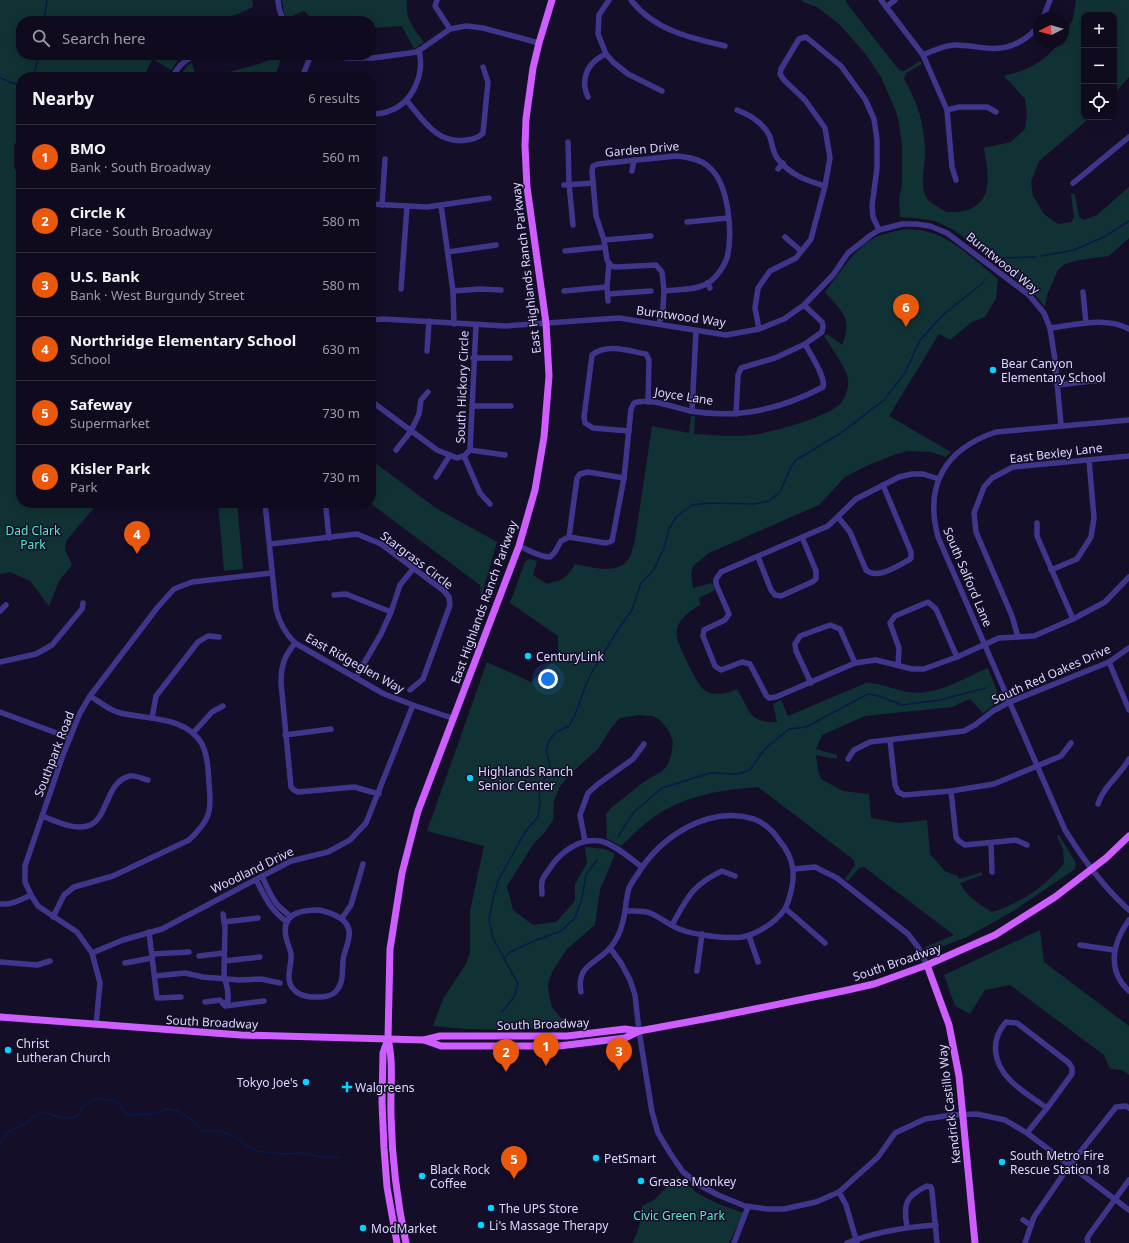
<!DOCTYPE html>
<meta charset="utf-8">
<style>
body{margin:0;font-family:"Noto Sans",sans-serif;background:#191328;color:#f1f3f6}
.controls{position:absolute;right:12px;top:12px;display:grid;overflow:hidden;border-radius:8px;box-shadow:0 2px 10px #0003}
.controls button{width:36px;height:36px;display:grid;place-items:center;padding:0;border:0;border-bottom:1px solid #302b3d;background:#100a1f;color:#f1f3f6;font:20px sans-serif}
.compass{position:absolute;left:1033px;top:12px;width:36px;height:36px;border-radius:50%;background:#100a1f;box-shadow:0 2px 10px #0003;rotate:264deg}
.you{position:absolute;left:548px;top:679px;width:14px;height:14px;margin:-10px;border:3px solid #fff;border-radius:50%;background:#1a73e8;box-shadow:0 0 0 6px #1a73e833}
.badge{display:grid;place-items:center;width:26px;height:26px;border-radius:50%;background:#ea580c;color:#fff;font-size:13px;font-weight:700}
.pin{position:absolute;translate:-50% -33px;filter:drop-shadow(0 1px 2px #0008)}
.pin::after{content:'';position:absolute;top:21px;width:14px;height:12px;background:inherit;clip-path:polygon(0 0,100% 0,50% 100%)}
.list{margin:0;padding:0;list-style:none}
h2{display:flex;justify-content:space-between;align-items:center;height:52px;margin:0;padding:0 16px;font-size:17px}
h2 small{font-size:13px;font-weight:400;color:#9c9aa4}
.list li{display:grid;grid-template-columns:26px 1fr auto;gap:12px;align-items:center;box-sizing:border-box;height:64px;padding:0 16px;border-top:1px solid #302b3d}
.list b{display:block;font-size:15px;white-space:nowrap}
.list p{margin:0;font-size:13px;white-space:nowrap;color:#9c9aa4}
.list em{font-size:13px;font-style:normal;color:#9c9aa4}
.icon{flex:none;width:22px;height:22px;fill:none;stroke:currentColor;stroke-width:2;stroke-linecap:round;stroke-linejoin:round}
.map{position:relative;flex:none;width:1129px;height:1243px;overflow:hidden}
.search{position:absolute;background:#100a1f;box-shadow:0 2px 10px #0003;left:16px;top:16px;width:360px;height:44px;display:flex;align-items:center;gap:10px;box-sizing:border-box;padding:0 14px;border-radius:16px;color:#9c9aa4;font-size:15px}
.panel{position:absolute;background:#100a1f;box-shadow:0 2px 10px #0003;left:16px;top:72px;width:360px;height:436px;border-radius:16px}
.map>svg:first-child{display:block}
</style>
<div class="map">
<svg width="1129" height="1243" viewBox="0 0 1129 1243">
<rect width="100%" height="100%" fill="#150e29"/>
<g fill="#113234">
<polygon points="0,0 252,0 253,7 238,14 212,21 21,21 21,55 185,55 178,60 171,70 153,59 148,67 145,77 21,77 21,136 14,145 14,168 21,177 21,503 98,503 66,541 65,550 72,565 59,581 49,606 30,581 10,572 0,574"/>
<path d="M282 0H407C405 19 413 28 424 42L414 49 402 26 371 28V21H319L311 18 304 11 285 19Z"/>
<path d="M802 0H846L848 5 899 70 904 71 920 61 922 64 906 73 904 79C918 102 925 127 925 154 925 169 919 185 927 199 929 202 944 211 948 212 951 212 957 212 960 212 996 206 988 173 984 148L1011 142 1025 129 1027 115 1025 99 1004 76C1029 70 1044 62 1060 42H1063V39L1073 19 1076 0H1129V77L1114 94V15H1084V117H1091L1039 161 1031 182 1033 196 1044 214 1058 224 1071 222 1074 217 1071 194H1075L1079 217 1084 220 1097 215 1129 187V238L1109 256 1079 260 1065 264 1058 270 1047 295 1045 307 1030 289 954 230 935 221 915 218 900 217 899 198 902 185V146L899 122 895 109 881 77 864 52 839 24 817 7 803 2Z"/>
<polygon points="280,55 282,55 275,77 211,77 262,63"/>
<polygon points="192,63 196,77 179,77 188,65"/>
<path d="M906 229C912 230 919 229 925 231 953 237 976 262 998 279L996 299 985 317 972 322 950 340 939 334 889 416 951 452 946 457 931 452 907 451 894 455 866 466 845 477 819 505 709 553 693 566 691 574 693 588 712 583 715 590 699 598 700 605C691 611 680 617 677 629 677 631 676 636 677 638 678 645 697 683 702 688 711 697 727 694 737 689 750 710 748 723 777 722L773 704 781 700 788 716 866 683C880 682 894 690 908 692 935 697 964 678 988 668L1000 699 999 702 983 713 970 699C963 701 958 705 952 707L865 716 822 735 816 749 837 755V759L816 755 818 770 821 779 843 791 869 794 871 818 899 823 927 820 930 854 945 871 958 876 959 879 982 872V875L960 883C965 895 981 906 992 912 1021 903 1044 887 1064 864L1063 849 1057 836 1059 835 1076 863 1075 869 1015 910 967 937 930 951 925 947 954 935 864 867 859 868 848 881 845 879 855 865 854 860 758 787C721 790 685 795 654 817 642 825 632 836 621 846L606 838 607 833 606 814 611 808 645 781 661 772 667 766 671 756 673 742 669 731 661 721 653 716 639 715 620 718 611 728 598 749 568 776 559 788 554 801 553 820 545 832 534 843 507 886 513 910 533 925 556 922 575 901V884L587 863 585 847 605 849 615 854 600 890 595 925 567 949 552 972 548 984 549 995 552 1007 561 1018 574 1023 576 1026C527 1029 482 1032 433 1026L443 999 466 964 470 953V911L484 846 427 831 487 662 531 682 558 656V636L510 603 525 562 529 559 537 561 533 575 547 584C564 579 566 579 575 564 591 567 618 576 629 558 632 553 633 546 635 540L652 426 689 433 691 416H695L694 434C713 435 733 437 752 435 770 433 828 417 840 404 846 397 849 387 848 379 847 369 830 346 824 336L827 334 842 345C853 317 842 312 825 292 840 273 854 248 876 237 886 233 896 231 906 229Z"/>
<polygon points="371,460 436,508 497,542 481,597 480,585 370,503 371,503"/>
<polygon points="218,503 237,503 243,569 224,571"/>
<polygon points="1040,930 1044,962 1129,1026 1129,1075 1122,1070 1110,1069 1104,1055 1010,985 985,990 970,1014 955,1006 944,975"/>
<path d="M678 1176 697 1193 718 1204 744 1213 729 1243H632C639 1231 641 1220 642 1206L654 1200Z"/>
</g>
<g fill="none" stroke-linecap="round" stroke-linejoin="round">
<g stroke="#071a4a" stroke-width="1.5">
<polyline points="44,21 47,0"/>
<polyline points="31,77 35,70 39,55"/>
<polyline points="0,78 15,84 21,84"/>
<polyline points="1041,256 1074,250 1104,237 1129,221"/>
<polyline points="1002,258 1036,257"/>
<polyline points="618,837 633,813 662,788 710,773 738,774 750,770 761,754 766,748 789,729 806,727 868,694 879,696 902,705 940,700 986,688"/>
<polyline points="505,957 510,952 534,941 561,931 575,918 582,898 586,875 597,860"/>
<polyline points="502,1012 514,997 518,984 493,938 489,920 493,899 498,881 520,841 528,828 538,817 540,802 539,792 542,782 549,775 550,767 546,750 549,741 556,732 569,726 575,715 585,687 592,672 619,628 632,610 641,583 651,573 657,563 664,548 669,529 676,517 692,505 709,503 755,504 769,501 780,492 791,467 796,460 841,433 884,400 905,373 920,340 943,315 984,282"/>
<path d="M0 1143C3 1140 5 1136 7 1133 13 1127 18 1128 24 1125 31 1121 34 1112 44 1113 55 1114 57 1120 71 1118 81 1116 79 1111 84 1106 87 1104 92 1100 95 1099 100 1097 107 1101 113 1100L118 1103 126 1113 131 1115 152 1114 167 1109 174 1110 185 1115 194 1121 202 1131H220L225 1133 234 1136 250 1148 258 1151 280 1154 301 1153 321 1157H340"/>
</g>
<g stroke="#3f368b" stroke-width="5.5">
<polyline points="278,0 279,8 283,21"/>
<polyline points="437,0 435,6 450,29"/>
<polyline points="609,0 599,15 598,34 606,54 613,62 628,74 662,91"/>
<path d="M631 0C654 30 690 38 725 46"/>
<polyline points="881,0 923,55 947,110 952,167 956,180"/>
<polyline points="886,7 895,0"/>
<polyline points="1043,18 1050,0"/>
<polyline points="329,55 347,58 373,58 417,52 450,29 466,26 483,28 539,43"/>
<path d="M923 55C933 51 944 45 955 45 980 45 997 55 1021 41 1028 37 1034 32 1039 25"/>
<path d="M173 77C177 66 185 60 195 55"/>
<polyline points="302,77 311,55"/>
<path d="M588 97C582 85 584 70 595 61 598 58 602 56 606 54"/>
<path d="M407 101C423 120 438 145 466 140 474 139 478 138 483 133L488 82 483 67"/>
<path d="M737 110C750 115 764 123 770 137 772 144 773 152 777 158 790 175 805 180 825 186"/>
<polyline points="947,110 959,107 987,107 996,112"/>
<path d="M371 114C377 114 383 114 389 111 413 103 425 74 419 50"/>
<polyline points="568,142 569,184 573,225"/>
<polyline points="778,169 783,163"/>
<polyline points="632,171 634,160"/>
<polyline points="1073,183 1129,137"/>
<polyline points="564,185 593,183"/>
<polyline points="371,204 427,207 489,198"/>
<polyline points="382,205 385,159"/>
<polyline points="441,205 453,291 454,324"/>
<polyline points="687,222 728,218"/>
<polyline points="785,237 801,251"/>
<polyline points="604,240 651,236"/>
<polyline points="565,251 605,247"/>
<polyline points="448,252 496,245"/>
<polyline points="707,283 710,288"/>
<polyline points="401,289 407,206"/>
<polyline points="453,291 480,289 501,290"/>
<polyline points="564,291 607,287"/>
<polyline points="1083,292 1086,323"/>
<polyline points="608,294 651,291"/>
<polyline points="608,301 607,287 609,263"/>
<polyline points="371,320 383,319 506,326 619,318 726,335 759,329 784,319 804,305 833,275 848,253 871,235 879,230 902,224 916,224 930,226 947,233 1029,295 1044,313 1050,328 1055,360 1061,425"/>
<path d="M659 324 663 308 664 291 662 272 656 265 616 267 611 266 607 260 604 240 596 216 592 171 593 166 598 164 676 156C688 157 701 159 710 168 729 185 733 234 727 258 724 266 718 275 711 281 698 291 679 289 664 291"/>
<path d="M1050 328C1075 325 1106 316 1129 329"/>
<polyline points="759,329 755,308 758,288 770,271 796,258 811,239 825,186 830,158 825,128 805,100 784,80 780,74 781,69 799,39 806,37 841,66 865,99 874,119 877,140 877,168 872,206 873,217 879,230"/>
<polyline points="371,350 373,351"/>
<polyline points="427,351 429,321"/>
<polyline points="473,358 510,358"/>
<polyline points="1057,385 1101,380"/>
<polyline points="371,401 437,450 457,458 464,456 470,450 476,325"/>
<polyline points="473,406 511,406"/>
<polyline points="692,411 696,331"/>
<polyline points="736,414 738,375 741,368 775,358 805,344 822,332 823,326 822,322 804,305"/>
<path d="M1129 420 996 432C945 449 924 485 938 537L1065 830C1083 859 1103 887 1129 910"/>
<path d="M629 431 593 428 585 423 584 417 592 355C607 343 629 351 646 354L649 360 648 402"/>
<polyline points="396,450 411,431 419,414 421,400 428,392"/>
<polyline points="470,450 505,455"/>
<polyline points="464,456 480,493 490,504"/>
<polyline points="436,477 450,455"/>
<polyline points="939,479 923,474 912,474 899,477 856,499 828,526 721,572 716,579 716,584 729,614 725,620 704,630 703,636 715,666 721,670 742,662 750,664 766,695 769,698 776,697 855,663 876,660 912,669 924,669 957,657 999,638 1034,636 1073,619 1105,602 1129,577"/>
<path d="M265 503 276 609C279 622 286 634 295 643L384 694 413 705 452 718"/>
<polyline points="326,508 329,538"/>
<path d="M838 517 850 532 866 570C877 580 897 566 909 560L911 558V552L883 485"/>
<polyline points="1037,523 1037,536 1073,619"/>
<polyline points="569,537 577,478 580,474 588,472 624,478"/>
<polyline points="270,544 357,534 381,544 444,591 449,597 450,605 423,679 410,690"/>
<path d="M519 546C529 550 539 557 550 557L555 552 561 541 569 537 606 543 612 541 624 478 631 409 634 403C649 397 675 408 690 411 736 419 782 409 823 387 826 377 810 354 805 344"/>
<polyline points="758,557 771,590 775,595 781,596 812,582 816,579 816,571 802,537"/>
<polyline points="1051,570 1077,559 1091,537 1094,518 1089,460"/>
<polyline points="334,595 346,594 391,612"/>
<polyline points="0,611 6,605"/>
<polyline points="1018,637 1012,616 976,532 974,513 984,487 992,478 1013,467 1129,456"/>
<path d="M295 643C284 657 281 665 281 683L291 787 294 790 298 792 354 787 379 794"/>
<polyline points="0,662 36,654 52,645 82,609 83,603"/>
<polyline points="1109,662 1129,710"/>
<polyline points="898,665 899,648 890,623 895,616 928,602 936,609 957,657"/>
<polyline points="356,677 381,634 391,612 400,585 413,569"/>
<polyline points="811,683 796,651 795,644 800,636 830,625 840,629 855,663"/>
<polyline points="0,712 70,738"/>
<polyline points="152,718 156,696 198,642 208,636 219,637"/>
<polyline points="193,733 212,712 223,706"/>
<polyline points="285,735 331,729"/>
<polyline points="890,740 895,785 898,792 904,795 951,791 994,784 1061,756 1071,743"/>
<polyline points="848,759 854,750 870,742 964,731 975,725 993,711 1010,702 1109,662 1129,648"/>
<polyline points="951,791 956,837 959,841 965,845 1016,840 1027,845"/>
<path d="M1098 804C1104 785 1120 776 1129 759"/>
<path d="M42 816C56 821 72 830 87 826 108 822 105 781 130 776 136 775 143 779 148 780"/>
<polyline points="585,841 580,815 588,793 598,784 633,759 644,744"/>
<polyline points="991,843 992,872"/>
<polyline points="794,869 815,867 837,878 908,934 918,947 927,965"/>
<path d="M262 876C266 885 270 895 276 903 280 909 286 911 290 917"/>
<path d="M256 880C266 898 269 909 287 922"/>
<path d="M542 894C542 890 541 886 542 882 542 878 546 874 548 871 559 853 578 838 600 841 613 843 631 859 642 867"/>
<path d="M0 904C12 905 20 900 31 895"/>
<polyline points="786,909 825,943"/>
<path d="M319 910C332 913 352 919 349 937 348 943 346 949 344 955 341 966 345 981 337 990 332 997 323 997 315 997 301 997 288 991 289 975 289 968 292 961 291 954 290 948 287 943 286 937 281 913 301 910 319 910Z"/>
<path d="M223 914 225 928 224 978C228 986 228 993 228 1002L223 1003"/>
<path d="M53 917 64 895 74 887 113 876 189 840C210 820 212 812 209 783 208 770 208 756 202 744 186 715 144 720 117 712 108 709 98 701 90 696"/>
<polyline points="342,918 351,905 363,864"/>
<path d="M1129 920C1113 942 1106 970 1129 991"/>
<polyline points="224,922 258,918"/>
<path d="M672 925C687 898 692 885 722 871L735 876"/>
<polyline points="149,932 157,998 181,997"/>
<polyline points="749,936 758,962"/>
<polyline points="1080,945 1114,950"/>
<polyline points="610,948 621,963 630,980 635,995 639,1031 652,1112 658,1133 670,1153 683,1172 701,1186 718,1195 745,1206 767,1209 784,1209 816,1202 839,1192 878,1157 895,1133 925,1119 952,1115 977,1114 1005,1120 1027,1133 1129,1210"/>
<polyline points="92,953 123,940 162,929 291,861 328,852 350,840 366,823 413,705"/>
<polyline points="152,954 189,952"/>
<polyline points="199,956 224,953"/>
<polyline points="224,961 260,957"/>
<polyline points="0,962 37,965 50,961"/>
<polyline points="125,963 152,958"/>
<polyline points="697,971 702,934"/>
<polyline points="155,976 185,973 203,977 239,980 261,979 280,983"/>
<path d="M581 992C576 965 596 964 610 948 617 940 621 930 623 921 626 911 626 896 629 888 631 884 634 879 637 875 660 837 708 805 754 819 764 823 773 831 779 840 796 860 796 878 788 902 783 918 759 934 742 937 726 939 694 935 679 929 669 925 660 917 650 913 643 910 633 911 626 911"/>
<polyline points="205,1002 220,1000 225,1006 264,1001"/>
<path d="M1006 1022 1017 1023 1069 1063 1072 1068V1074L1047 1108C1036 1100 1019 1090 1010 1080 993 1063 990 1040 1006 1022Z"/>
<polyline points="96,1025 100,983 92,953 77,932 38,906 31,895 25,882 25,866 63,755 80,713 90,696 157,608 174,589 192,582 272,573"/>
<polyline points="1027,1133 1047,1108"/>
<polyline points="839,1192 846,1205 857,1243"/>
<polyline points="1023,1220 1031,1225"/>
<path d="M907 1227C903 1205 905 1196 927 1186L931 1187 932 1191 937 1243"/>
<polyline points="734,1243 748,1207"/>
<path d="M847 1243C875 1232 906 1227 936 1225"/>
<polyline points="1025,1243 1034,1217 1069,1166 1116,1107 1126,1106 1129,1108"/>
<polyline points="1088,1243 1087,1239 1089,1235 1129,1180"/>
</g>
<g stroke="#ce5eff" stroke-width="7">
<polyline points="927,965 949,1025 959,1076 975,1243"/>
<polyline points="0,1017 241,1035 424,1040 440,1036 567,1036 625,1029 639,1031 720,1016 843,991 874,984 927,965 995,935 1055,897 1106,858 1129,836"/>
<polyline points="388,1039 383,1053 382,1102 384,1148 387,1187 397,1243"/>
<polyline points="424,1040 441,1046 559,1046 625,1038 639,1031"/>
<path d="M406 1243C397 1201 392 1159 391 1116 390 1090 394 1064 388 1039L390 949 402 873 418 811 519 546 535 490 544 437 549 376 546 323 527 187 525 146 526 119 533 68 539 43 552 0"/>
</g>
</g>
<g fill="#03d4ff" stroke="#150e29" stroke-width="1.5">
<circle cx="993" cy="370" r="4"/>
<circle cx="528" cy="656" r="4"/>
<circle cx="470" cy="778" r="4"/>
<circle cx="8" cy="1050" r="4"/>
<circle cx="306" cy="1082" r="4"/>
<path d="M345 1081h4v4h4v4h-4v4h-4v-4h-4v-4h4z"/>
<circle cx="596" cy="1158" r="4"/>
<circle cx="1002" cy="1162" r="4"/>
<circle cx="422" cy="1176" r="4"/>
<circle cx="641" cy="1181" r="4"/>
<circle cx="491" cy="1208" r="4"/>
<circle cx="481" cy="1225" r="4"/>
<circle cx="363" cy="1228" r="4"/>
</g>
<g text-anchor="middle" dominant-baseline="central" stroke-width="3" stroke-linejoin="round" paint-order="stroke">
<g font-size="12" fill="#ded7ff" stroke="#150e29">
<text transform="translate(642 149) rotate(-5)">Garden Drive</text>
<text transform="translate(1003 263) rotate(39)">Burntwood Way</text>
<text transform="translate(526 268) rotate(-97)">East Highlands Ranch Parkway</text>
<text transform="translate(681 316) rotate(8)">Burntwood Way</text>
<text transform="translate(462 387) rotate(-88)">South Hickory Circle</text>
<text transform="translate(684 396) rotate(9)">Joyce Lane</text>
<text transform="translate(1056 453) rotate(-7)">East Bexley Lane</text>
<text transform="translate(417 560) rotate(37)">Stargrass Circle</text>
<text transform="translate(968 577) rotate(67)">South Salford Lane</text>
<text transform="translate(484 602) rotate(-70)">East Highlands Ranch Parkway</text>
<text transform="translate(355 663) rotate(29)">East Ridgeglen Way</text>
<text transform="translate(1051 674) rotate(-24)">South Red Oakes Drive</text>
<text transform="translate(54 754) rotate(-69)">Southpark Road</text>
<text transform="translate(252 870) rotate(-26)">Woodland Drive</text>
<text transform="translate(897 962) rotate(-19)">South Broadway</text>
<text transform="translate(212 1022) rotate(3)">South Broadway</text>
<text transform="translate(543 1024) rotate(-2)">South Broadway</text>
<text transform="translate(949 1104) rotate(-97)">Kendrick Castillo Way</text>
</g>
<g font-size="12" fill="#ded7ff" stroke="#150e29" text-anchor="start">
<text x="1001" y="363">Bear Canyon<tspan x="1001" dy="14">Elementary School</tspan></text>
<text x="536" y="656">CenturyLink</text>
<text x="478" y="771">Highlands Ranch<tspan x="478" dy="14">Senior Center</tspan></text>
<text x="16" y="1043">Christ<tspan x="16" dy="14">Lutheran Church</tspan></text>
<text x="298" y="1082" text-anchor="end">Tokyo Joe's</text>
<text x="355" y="1087">Walgreens</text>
<text x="1010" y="1155">South Metro Fire<tspan x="1010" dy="14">Rescue Station 18</tspan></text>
<text x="604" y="1158">PetSmart</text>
<text x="430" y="1169">Black Rock<tspan x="430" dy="14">Coffee</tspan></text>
<text x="649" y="1181">Grease Monkey</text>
<text x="499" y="1208">The UPS Store</text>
<text x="489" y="1225">Li's Massage Therapy</text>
<text x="371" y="1228">ModMarket</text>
</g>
<g font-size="12" fill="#59e8cf" stroke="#150e29">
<text x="33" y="530">Dad Clark<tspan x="33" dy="14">Park</tspan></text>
<text x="679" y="1215">Civic Green Park</text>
</g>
</g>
</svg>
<div class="controls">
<button>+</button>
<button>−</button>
<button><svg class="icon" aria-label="locate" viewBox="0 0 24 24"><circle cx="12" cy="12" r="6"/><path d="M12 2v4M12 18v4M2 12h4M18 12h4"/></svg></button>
</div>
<svg class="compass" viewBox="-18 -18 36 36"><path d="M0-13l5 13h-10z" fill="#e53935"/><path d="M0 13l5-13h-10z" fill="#9c9aa4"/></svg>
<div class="you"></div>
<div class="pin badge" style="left:546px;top:1066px">1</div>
<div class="pin badge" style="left:506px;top:1072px">2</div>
<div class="pin badge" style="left:619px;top:1071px">3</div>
<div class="pin badge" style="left:137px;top:554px">4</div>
<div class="pin badge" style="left:514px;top:1179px">5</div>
<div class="pin badge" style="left:906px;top:327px">6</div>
<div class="search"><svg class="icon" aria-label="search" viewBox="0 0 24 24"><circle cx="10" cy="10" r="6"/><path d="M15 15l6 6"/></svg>Search here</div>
<section class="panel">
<h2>Nearby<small>6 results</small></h2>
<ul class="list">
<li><span class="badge">1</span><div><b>BMO</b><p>Bank · South Broadway</p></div><em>560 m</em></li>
<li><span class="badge">2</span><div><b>Circle K</b><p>Place · South Broadway</p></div><em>580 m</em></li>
<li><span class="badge">3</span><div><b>U.S. Bank</b><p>Bank · West Burgundy Street</p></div><em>580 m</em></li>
<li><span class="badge">4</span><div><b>Northridge Elementary School</b><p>School</p></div><em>630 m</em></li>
<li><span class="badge">5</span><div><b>Safeway</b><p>Supermarket</p></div><em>730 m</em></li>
<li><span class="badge">6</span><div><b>Kisler Park</b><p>Park</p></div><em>730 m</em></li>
</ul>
</section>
</div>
